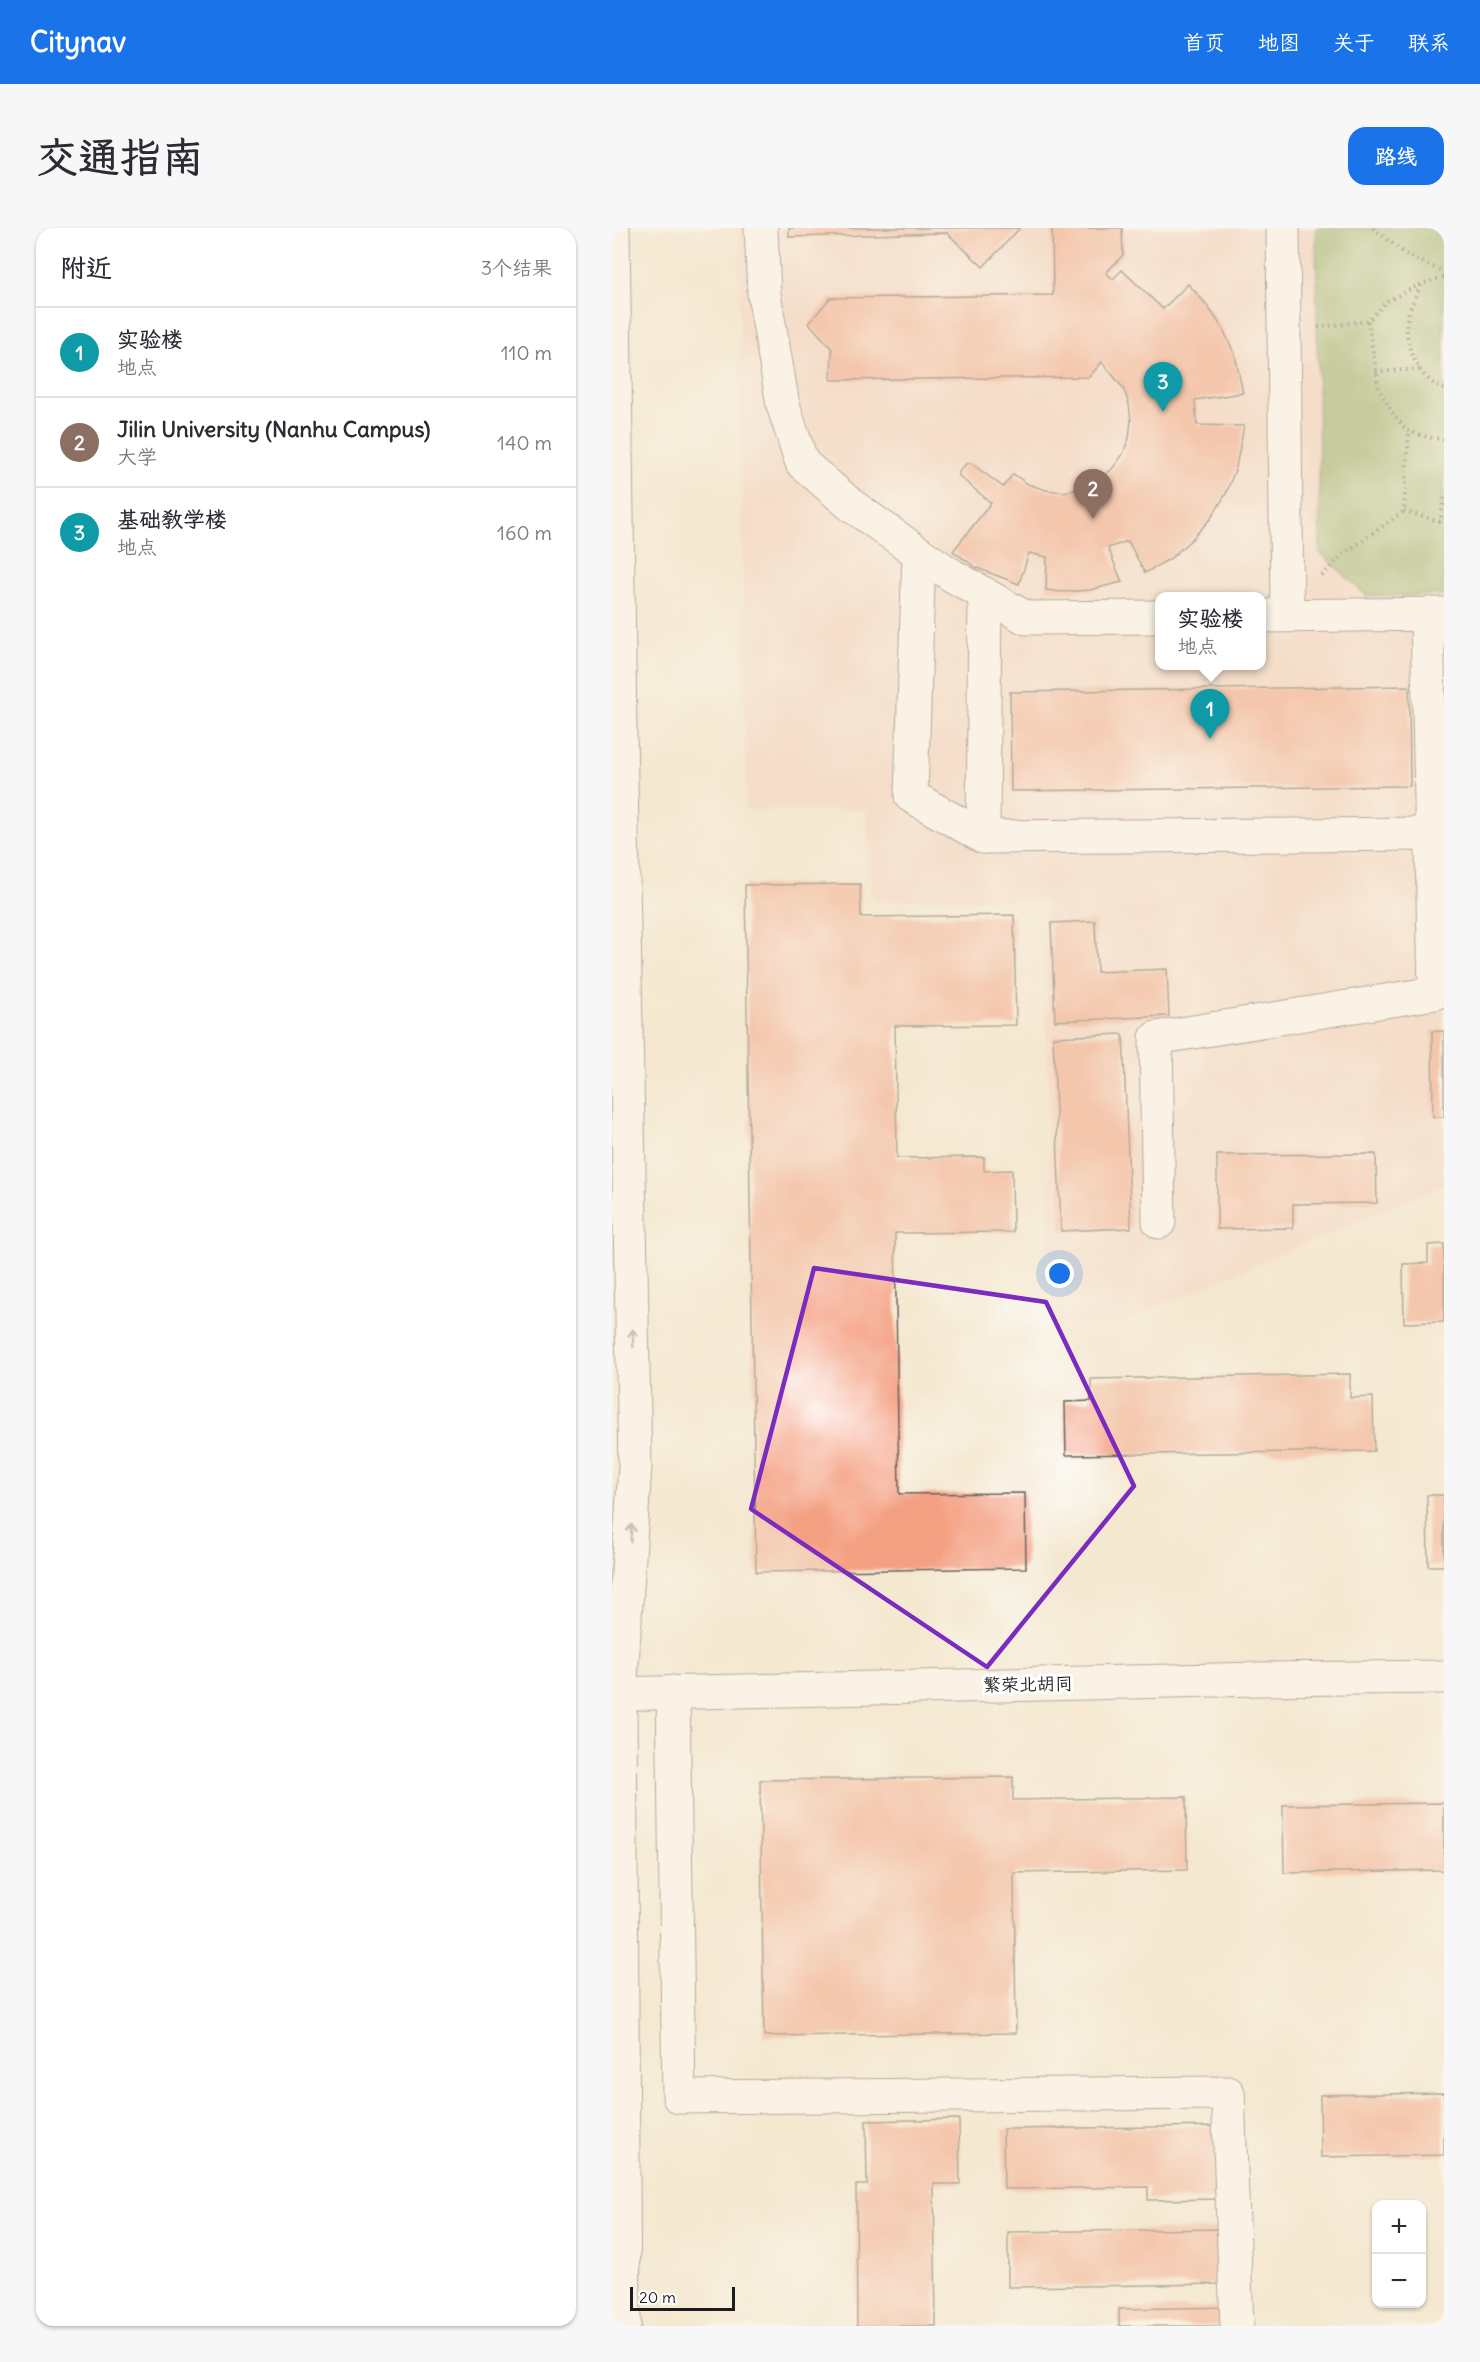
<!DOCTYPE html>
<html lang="zh">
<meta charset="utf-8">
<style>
body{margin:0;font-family:Delius,"LXGW WenKai TC",sans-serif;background:#f7f7f7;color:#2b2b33}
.controls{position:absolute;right:18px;bottom:18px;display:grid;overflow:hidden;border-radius:12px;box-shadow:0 2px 4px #0004}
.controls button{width:54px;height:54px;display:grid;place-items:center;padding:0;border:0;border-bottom:2px solid #e1e1e2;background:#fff;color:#2b2b33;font:30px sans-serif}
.scale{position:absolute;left:18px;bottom:15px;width:105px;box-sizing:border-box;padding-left:6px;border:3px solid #1c1c1c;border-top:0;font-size:16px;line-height:21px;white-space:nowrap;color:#1c1c1c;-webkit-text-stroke:4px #fff;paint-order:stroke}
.you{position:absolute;left:448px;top:1046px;width:21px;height:21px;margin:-15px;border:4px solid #fff;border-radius:50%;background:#1a73e8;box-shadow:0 0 0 9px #1a73e833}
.badge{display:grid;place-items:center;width:39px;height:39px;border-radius:50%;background:#1a73e8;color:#fff;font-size:20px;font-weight:700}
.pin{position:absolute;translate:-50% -50px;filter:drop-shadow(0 2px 3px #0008)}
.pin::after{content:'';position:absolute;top:32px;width:21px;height:18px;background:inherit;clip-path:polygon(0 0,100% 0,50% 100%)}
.popup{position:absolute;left:543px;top:364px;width:111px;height:78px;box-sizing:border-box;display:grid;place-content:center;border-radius:12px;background:#fff;filter:drop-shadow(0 2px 4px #0005);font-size:20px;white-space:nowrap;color:#7c7c81}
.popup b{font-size:22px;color:#2b2b33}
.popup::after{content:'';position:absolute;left:50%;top:100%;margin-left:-12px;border:12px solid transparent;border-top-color:#fff}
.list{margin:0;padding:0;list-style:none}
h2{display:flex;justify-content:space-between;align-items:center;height:78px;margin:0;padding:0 24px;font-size:26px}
h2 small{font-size:20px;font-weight:400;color:#7c7c81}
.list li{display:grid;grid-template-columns:39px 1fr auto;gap:18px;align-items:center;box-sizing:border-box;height:90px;padding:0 24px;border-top:2px solid #e1e1e2}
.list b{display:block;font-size:22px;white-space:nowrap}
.list p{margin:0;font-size:20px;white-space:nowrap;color:#7c7c81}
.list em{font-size:20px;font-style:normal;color:#7c7c81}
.map{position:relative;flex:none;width:832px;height:2098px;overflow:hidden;border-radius:18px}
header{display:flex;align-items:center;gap:36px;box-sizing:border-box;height:84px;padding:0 30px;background:#1a73e8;color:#fff}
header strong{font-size:28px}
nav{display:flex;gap:33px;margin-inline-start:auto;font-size:21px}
.intro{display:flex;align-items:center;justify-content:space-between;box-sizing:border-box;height:144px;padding:0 36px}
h1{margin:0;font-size:42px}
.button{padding:15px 27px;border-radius:18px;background:#1a73e8;color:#fff;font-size:21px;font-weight:700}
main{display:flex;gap:36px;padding:0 36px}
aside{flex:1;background:#fff;border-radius:18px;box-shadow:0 2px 4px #0004}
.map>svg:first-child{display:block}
</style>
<header>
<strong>Citynav</strong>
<nav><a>首页</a><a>地图</a><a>关于</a><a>联系</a></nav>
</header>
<div class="intro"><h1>交通指南</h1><a class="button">路线</a></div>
<main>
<aside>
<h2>附近<small>3个结果</small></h2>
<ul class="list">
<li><span class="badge" style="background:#0f9aa8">1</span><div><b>实验楼</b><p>地点</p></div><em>110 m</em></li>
<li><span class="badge" style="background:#8d6e63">2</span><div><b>Jilin University (Nanhu Campus)</b><p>大学</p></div><em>140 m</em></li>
<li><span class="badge" style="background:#0f9aa8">3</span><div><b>基础教学楼</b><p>地点</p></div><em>160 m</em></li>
</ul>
</aside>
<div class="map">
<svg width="832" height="2098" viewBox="0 0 832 2098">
<rect width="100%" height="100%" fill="#fff"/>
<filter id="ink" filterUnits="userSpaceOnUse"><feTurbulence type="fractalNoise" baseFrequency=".0167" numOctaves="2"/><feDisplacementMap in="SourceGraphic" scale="12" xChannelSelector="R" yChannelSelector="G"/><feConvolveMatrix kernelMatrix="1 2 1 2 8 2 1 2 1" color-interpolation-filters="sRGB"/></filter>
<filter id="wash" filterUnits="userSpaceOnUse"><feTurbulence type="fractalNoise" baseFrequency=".008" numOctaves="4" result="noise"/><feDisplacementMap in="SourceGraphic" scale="24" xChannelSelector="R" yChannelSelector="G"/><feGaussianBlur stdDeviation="1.35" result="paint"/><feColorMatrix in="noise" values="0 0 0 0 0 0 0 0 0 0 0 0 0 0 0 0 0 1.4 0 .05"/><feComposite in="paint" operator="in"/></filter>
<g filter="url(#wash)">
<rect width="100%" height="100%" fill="#f4e8d0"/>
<path fill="#f5d2c2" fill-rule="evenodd" d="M126 0H832V956L510 1094 440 1096 433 672H261L254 582H134ZM547 368H649V438H547Z"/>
<polygon fill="#8fac5f" stroke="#56643e" stroke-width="1.5" points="704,0 832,0 832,367 755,368 708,324"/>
<g id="blocks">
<g fill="#f4a082">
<polygon points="177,0 408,0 371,39 335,5 177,9"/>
<polygon points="440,0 510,0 511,27 494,45 501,51 510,42 551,81 576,56 595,77 611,101 623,127 631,165 583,172 585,197 632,198 624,239 614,266 599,290 580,311 559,330 533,345 516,313 496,320 510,354 478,362 449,364 434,362 435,329 417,325 407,356 365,340 341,323 379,275 347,248 347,244 354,236 359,235 391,259 401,246 416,256 434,262 452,264 471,260 487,252 501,240 511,226 517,210 519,193 517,176 511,160 490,134 477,149 219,152 220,121 197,95 218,70 441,67"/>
<polygon points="797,458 798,558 399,563 398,464"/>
<polygon points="248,656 249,689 402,687 404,797 283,798 285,930 372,929 372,943 400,942 401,1004 283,1005 287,1266 413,1265 414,1340 144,1344 133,657"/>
<polygon points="483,693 485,744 555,741 557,788 443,793 439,695"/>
<polygon points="820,803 832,803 832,889 821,889"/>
<polygon points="511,806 519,1000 449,1003 441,809"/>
<polygon points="764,926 765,975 681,976 681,1000 605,1001 605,927"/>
<polygon points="832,1016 832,1094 792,1095 791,1036 816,1035 816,1017"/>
<polygon points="738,1146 738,1170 761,1169 762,1223 454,1227 453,1174 479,1173 479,1151"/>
<polygon points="815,1267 832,1267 832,1338 816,1338"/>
<polygon points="401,1549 401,1572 574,1569 575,1642 402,1645 404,1805 152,1808 148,1552"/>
<polygon points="832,1575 832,1642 672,1645 671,1577"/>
<polygon points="832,1865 832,1927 709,1929 708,1867"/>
<polygon points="347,1891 348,1956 322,1956 324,2098 245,2098 244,1957 255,1957 254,1893"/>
<polygon points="615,1898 616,1971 536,1972 536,1959 392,1961 391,1901"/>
<polygon points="610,2001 610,2056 396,2059 396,2004"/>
<polygon points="624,2079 624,2098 507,2098 507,2081"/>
</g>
</g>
</g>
<g filter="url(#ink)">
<use href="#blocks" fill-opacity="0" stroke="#68635b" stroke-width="1.5"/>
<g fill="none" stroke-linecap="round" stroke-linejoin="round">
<g stroke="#68635b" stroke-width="35">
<g id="minor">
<polyline points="149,0 152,66 171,177 190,235 239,277 307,325 341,348 414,390 547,389"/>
<polyline points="671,0 675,387"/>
<polyline points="307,325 299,568 371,609"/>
<polyline points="373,366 371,609 820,606"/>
<polyline points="649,388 832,386"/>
<polyline points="547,994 544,810 823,765 815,386"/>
<polyline points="61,1464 67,1869 616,1865 625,2098"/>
<polyline points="0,1466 647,1451 832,1449"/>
</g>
</g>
<g stroke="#68635b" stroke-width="35">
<polyline id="major" points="1,0 8,504 23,1238 8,1466 12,2098"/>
</g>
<g stroke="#68635b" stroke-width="4" stroke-dasharray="1.5 4.5" stroke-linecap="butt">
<polyline points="761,0 795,27 832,44"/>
<path d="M809 57C805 67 799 77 796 87 790 114 805 151 832 161"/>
<polyline points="756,93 767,161 781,186 795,203 820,210 832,211"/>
<polyline points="706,99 756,93 775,73 809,56 832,49"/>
<polyline points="764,144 808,141"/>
<polyline points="792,283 832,295"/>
<polyline points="828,295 832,270"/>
<polyline points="710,348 730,327 792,283 797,203"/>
</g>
<use href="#minor" stroke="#fff" stroke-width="33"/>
<use href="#major" stroke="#fff" stroke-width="33"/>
</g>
<defs><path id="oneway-shaft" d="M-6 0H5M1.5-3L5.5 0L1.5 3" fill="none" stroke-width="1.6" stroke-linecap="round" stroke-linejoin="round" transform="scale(1.5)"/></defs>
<g stroke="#999">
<use href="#oneway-shaft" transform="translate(21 1110) rotate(-91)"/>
<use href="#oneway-shaft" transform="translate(19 1305) rotate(-86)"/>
</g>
</g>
<path d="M0 0H832V2098H0ZM202 1040 434 1074 522 1258 375 1439 139 1281Z" fill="#f4e8d0" fill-opacity=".55" fill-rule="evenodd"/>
<path fill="none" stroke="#7b2cbf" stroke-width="4.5" stroke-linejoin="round" d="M202 1040 434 1074 522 1258 375 1439 139 1281Z"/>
<g text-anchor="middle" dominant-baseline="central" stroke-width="6" stroke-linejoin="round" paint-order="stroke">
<g font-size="18" fill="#1c1c1c" stroke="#fff">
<text transform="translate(416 1456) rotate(-1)">繁荣北胡同</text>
</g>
</g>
</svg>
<div class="controls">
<button>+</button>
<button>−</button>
</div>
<div class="scale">20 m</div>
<div class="you"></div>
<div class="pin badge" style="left:598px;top:511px;background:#0f9aa8">1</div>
<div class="popup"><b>实验楼</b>地点</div>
<div class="pin badge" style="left:481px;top:291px;background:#8d6e63">2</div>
<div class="pin badge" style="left:551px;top:184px;background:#0f9aa8">3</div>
</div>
</main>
